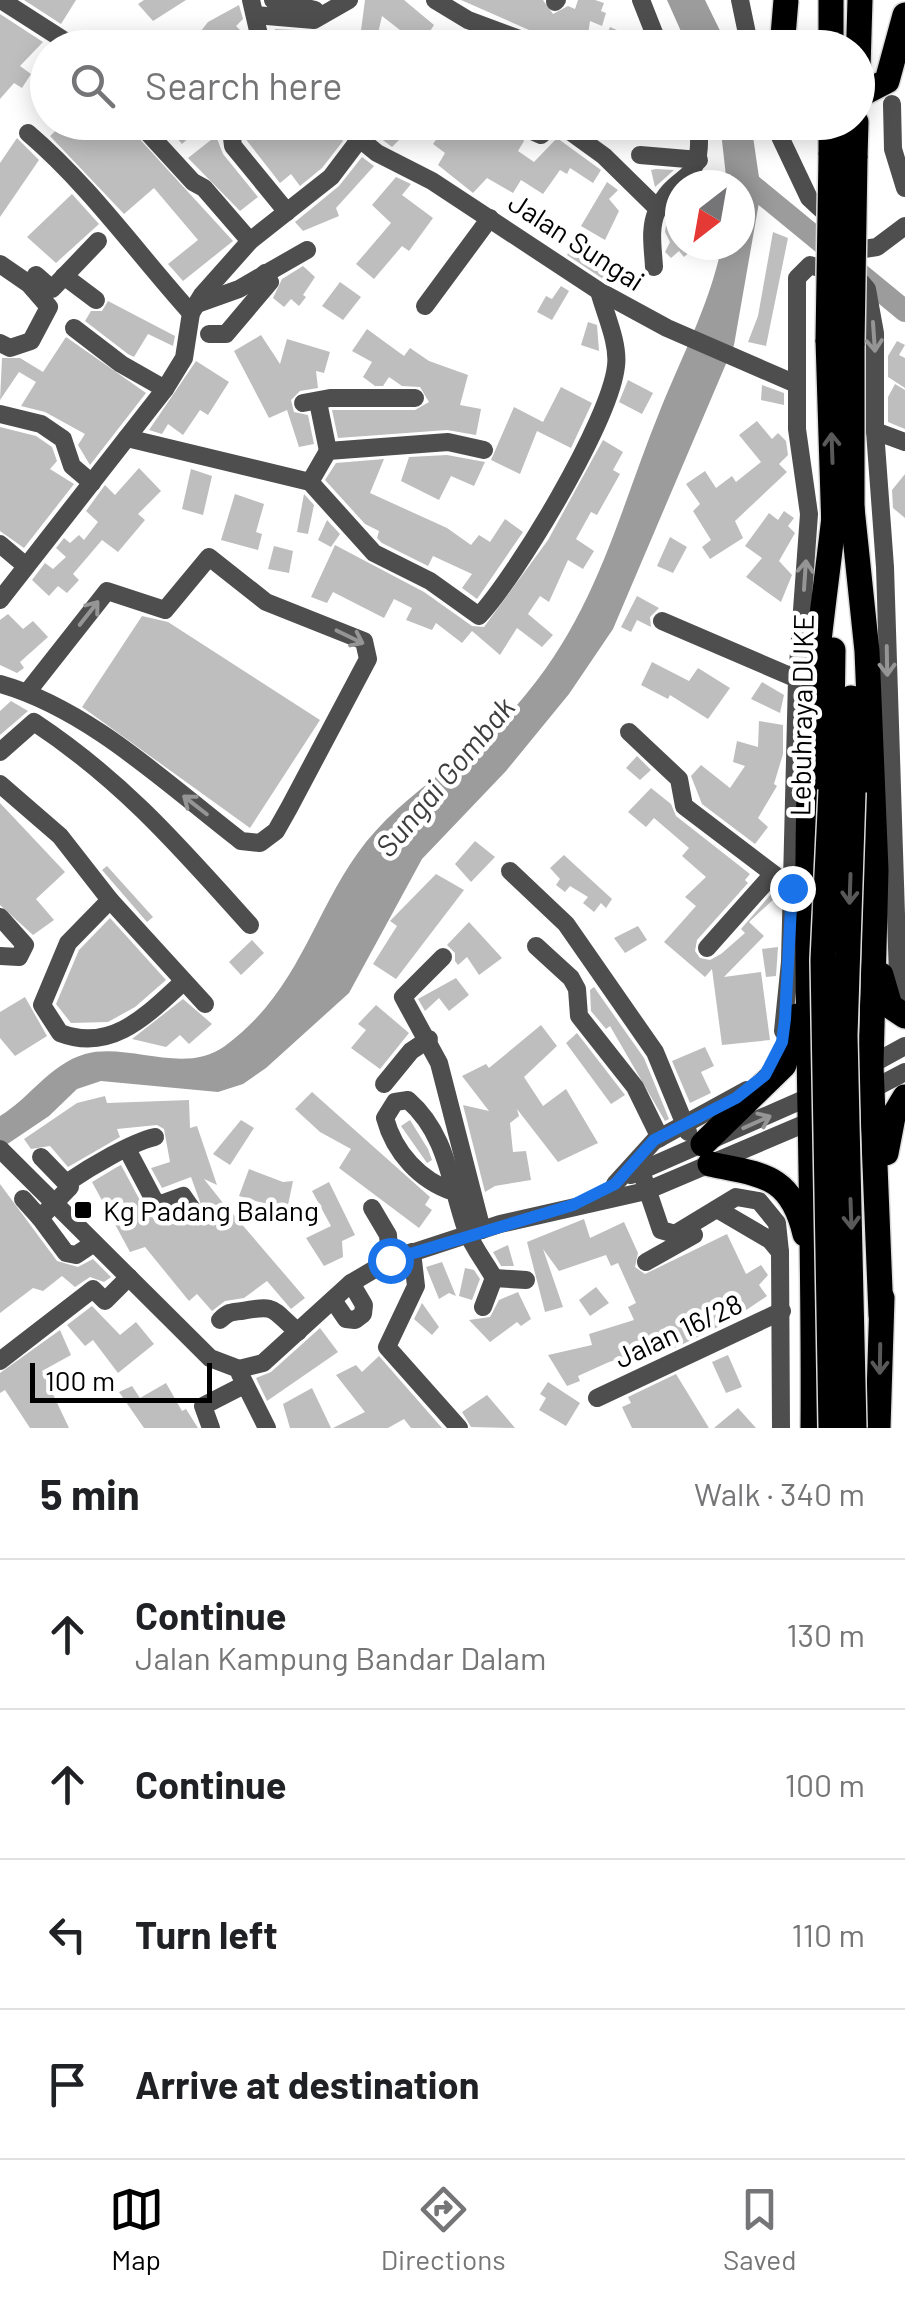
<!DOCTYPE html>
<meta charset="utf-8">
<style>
body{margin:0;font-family:Barlow,sans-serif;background:#f2f2f2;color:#202124}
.compass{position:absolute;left:665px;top:170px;width:90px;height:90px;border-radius:50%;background:#fff;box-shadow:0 5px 25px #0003;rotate:211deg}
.scale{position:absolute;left:30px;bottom:25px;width:182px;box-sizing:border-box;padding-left:10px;border:5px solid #000;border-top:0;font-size:28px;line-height:35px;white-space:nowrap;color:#000;-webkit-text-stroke:8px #fff;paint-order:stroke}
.stop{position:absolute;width:30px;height:30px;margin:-22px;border:8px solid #1a73e8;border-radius:50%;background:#fff}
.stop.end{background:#1a73e8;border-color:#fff;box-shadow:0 2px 10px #0008}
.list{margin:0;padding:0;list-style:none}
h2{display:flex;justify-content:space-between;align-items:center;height:130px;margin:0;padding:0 40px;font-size:42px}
h2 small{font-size:32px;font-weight:400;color:#757577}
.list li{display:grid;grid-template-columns:65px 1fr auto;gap:30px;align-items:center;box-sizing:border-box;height:150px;padding:0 40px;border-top:2px solid #e0e0e0}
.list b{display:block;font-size:38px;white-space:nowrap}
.list p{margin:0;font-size:32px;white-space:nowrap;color:#757577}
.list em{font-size:32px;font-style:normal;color:#757577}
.icon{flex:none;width:55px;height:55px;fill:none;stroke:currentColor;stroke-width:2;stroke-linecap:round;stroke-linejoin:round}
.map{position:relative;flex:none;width:905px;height:1428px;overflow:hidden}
.search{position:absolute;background:#fff;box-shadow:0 5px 25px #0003;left:30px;right:30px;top:30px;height:110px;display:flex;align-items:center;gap:25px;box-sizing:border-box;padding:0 35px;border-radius:55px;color:#757577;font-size:38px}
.sheet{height:730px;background:#fff}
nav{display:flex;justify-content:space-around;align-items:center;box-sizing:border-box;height:140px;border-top:2px solid #e0e0e0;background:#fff;font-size:28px;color:#757577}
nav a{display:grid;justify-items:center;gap:5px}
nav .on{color:#000}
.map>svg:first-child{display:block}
</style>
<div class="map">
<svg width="905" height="1428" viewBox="0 0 905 1428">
<rect width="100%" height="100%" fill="#fff"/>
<g fill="#9c9c9c">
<polygon points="667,0 705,0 728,47 688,47"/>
<path d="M720 123H751L761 191 734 345 613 629 569 694 506 771 422 859 349 993 266 1068 243 1084 218 1092 101 1081 77 1089 49 1116 0 1149V1116C30 1098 50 1064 85 1054 129 1042 184 1076 225 1046 302 989 312 911 366 842 409 789 472 757 517 705 597 614 617 516 661 408 683 354 710 303 722 245H740V185H727Z"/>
</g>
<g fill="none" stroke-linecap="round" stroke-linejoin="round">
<polyline stroke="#9c9c9c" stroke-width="22" points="748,182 905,311"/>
</g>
<g fill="#bebebe">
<polygon points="24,0 76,0 61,24"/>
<polygon points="144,0 186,0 153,21 138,4"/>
<polygon points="365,0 404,0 434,25 430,31 449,40 445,48 423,48 382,16 376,42 360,38"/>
<polygon points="461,0 543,0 553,14 568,6 575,9 578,0 595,0 604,3 601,11 606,13 602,26 590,21 586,48 570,48"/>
<polygon points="239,5 243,19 236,26 247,37 249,48 209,48 197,36 208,22"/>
<polygon points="0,14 43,42 20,66 31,74 22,88 14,83 0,99"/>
<polygon points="610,27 626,34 624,39 641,48 601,48"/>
<polygon points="275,29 319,31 334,48 274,48"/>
<polygon points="65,122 82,122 87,129 94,122 124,122 233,241 183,281 168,264 198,240 154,188 124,214 50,136"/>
<polygon points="163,122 206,122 182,144"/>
<polygon points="243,122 327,122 343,141 322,168 300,186 291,174 280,183 244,137"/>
<polygon points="359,122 387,122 401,138 392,147"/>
<polygon points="448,122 523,122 520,131 524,141 518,151 534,162 557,138 601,170 593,183 570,168 567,174 560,170 543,194 521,180 513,193 487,178 473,193 438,165 445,153 433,144"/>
<polygon points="216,136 223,154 258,197 240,211 188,158"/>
<polygon points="17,138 39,160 0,217 0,163"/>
<polygon points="362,157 374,166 336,208 339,216 303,231 295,222 339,186"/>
<polygon points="651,170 656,169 674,170 655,187"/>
<polygon points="396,177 411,184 402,195 433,218 409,251 402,246 374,279 356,264 391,223 372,205"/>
<polygon points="607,182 618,190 609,199 619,211 605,240 581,226"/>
<polygon points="72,194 99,224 56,263 27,237"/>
<polygon points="675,212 680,217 680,245 692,250 684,257 679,251 671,258 665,252 670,242 665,232 667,219"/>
<polygon points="773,232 788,238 766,346 748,342 758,316"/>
<polygon points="572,246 610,266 603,279 567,255"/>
<polygon points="303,266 315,277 303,295 306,297 299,306 291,299 284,307 273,298 282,279"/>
<polygon points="340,282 361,297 343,320 322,306"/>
<polygon points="561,286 569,291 552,320 537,312 546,296 552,299"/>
<polygon points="108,301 175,336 173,346 148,334 134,357 128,354 85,321 91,311 102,311"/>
<polygon points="588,322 597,325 599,351 581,345"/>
<polygon points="367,329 404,356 410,348 429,361 468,375 460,405 481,409 476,435 447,430 338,438 332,410 415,410 429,402 420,387 402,386 389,377 383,386 375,386 363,377 372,362 352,351"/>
<polygon points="261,335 280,364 287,339 330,352 324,373 316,371 318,388 300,391 291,400 294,412 308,415 314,444 299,447 287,410 269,418 234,351"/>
<polygon points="66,337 146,393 90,465 78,445 85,434 45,412 21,406 36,382 19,372 0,400 2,358 20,358 43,372"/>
<polygon points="897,341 905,345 899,355 905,358 905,388 888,377 888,356"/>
<polygon points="196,361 229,382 208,415 200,410 183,435 168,424 162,434 149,430"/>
<polygon points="628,380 653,393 642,414 619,402"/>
<polygon points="895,384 905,390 905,429 888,422 888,397"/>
<polygon points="762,385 784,393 784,405 761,400"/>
<polygon points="561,387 592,403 571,448 537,431 520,474 491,460 514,407 543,422"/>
<polygon points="757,421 772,439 778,433 786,441 788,455 779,464 787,472 735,521 743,538 710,559 702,547 711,540 693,511 700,504 686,484 705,471 716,488 732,476 736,482 761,462 739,435"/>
<polygon points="0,427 36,436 52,447 57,461 50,469 74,484 24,548 0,531"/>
<polygon points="603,440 623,452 613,470 620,474 597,515 591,512 576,539 594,551 583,569 568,560 549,602 540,596 528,614 553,635 542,647 517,628 500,655 472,631 462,643 436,623 432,630 406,620 412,608 394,599 384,618 333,592 327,603 311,597 335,545 424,592 472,626 484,627 548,540"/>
<polygon points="447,455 485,462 474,486 451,476 439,500 401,481 409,457"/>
<polygon points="384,459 370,493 447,528 471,545 479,535 490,542 505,519 523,532 477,599 462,588 472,574 433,556 428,566 382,543 377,538 379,531 365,524 325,480 336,463"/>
<polygon points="139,468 161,491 138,514 145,520 118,552 102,540 73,574 79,580 67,593 58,586 49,596 32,580 45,563 53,569 66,557 56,548 64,538 70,543 79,535 84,540 98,522 86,511 105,485 115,495"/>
<polygon points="191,469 212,476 203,515 182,509"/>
<polygon points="905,474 905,518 893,508 892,490"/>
<polygon points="235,494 264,504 256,532 262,534 258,550 221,540"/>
<polygon points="304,494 314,505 308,534 297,532"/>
<polygon points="784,511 794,518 788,526 795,533 779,561 792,575 781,602 746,577 762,558 745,546 769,513 778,520"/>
<polygon points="327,520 340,534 331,547 318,540"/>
<polygon points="670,537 687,547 673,573 657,566"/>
<polygon points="274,546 293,551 289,573 268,569"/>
<polygon points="637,596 659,608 650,617 651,627 637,620 631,632 621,627"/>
<polygon points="8,614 23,629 33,621 48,637 20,662 24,668 17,673 0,665 0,620"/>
<polygon points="142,616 168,622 320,720 250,828 82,707"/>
<polygon points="652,662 689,681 698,668 730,688 708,719 670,695 668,699 641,685"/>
<polygon points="762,682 784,695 780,713 751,699"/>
<polygon points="11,701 28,711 0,735 0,711"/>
<polygon points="759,721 783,725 783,754 774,784 777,786 758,818 768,827 755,844 702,804 691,776 701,765 730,788 745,766 733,762 737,741 758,747"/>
<polygon points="637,756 651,770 640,780 626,768"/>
<polygon points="651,788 671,804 676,816 750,874 745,880 748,883 697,940 695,951 700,958 710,960 721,954 745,933 741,929 772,893 776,897 749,922 764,936 724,977 761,972 770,1040 722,1045 712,969 705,977 664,942 696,906 685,897 706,877 682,856 689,848 654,818 646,827 628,812"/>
<polygon points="0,803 65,872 36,899 54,920 33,935 0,905"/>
<polygon points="475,841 495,857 471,882 455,864"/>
<polygon points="564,855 612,899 606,908 601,903 594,912 583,903 588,897 570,886 565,892 556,885 560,879 550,868"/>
<polygon points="107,866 153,917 147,922 102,870"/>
<polygon points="436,874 464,890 396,979 373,964 397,926 390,921"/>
<polygon points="110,918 166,980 135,1007 108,1022 71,1023 56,1004 79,950"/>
<polygon points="469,922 502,958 479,975 467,957 458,965 455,961 455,953 447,945"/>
<polygon points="638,926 647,940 625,953 614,938"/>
<polygon points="252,940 264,953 241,975 229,962"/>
<polygon points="778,947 776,976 766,977 762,949"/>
<polygon points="456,978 469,995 449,1011 439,998 425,1011 418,999"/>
<polygon points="594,987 644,1058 669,1119 665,1121 610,1026 606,1029 591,1011 590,990"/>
<polygon points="25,997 47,1036 15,1056 0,1038 0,1012"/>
<polygon points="183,999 212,1024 189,1044 180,1035 166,1047 132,1039"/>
<polygon points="376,1005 409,1033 380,1069 351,1048 366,1030 358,1024"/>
<polygon points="541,1025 557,1046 524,1077 543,1106 566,1089 598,1143 558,1162 517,1109 519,1116 510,1123 513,1152 526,1151 531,1180 495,1186 485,1192 463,1105 489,1111 462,1076 486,1064 489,1068"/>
<polygon points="577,1033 625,1095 611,1104 566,1043"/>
<polygon points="705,1047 714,1066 701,1072 711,1093 690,1103 672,1061"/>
<polygon points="312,1092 430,1197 425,1205 432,1210 419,1228 339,1168 351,1149 320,1132 295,1109"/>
<polygon points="105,1096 107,1103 189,1100 190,1128 197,1126 217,1185 204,1179 223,1203 230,1222 233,1214 305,1298 291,1309 267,1281 244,1298 225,1301 212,1311 197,1294 189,1301 145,1247 130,1252 92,1182 117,1167 121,1165 143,1206 158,1224 181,1215 194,1221 204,1213 191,1177 162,1188 151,1168 170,1162 164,1129 157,1125 117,1129 120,1137 68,1167 50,1146 31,1149 24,1139 77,1103"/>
<polygon points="241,1120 254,1128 230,1165 213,1154"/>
<polygon points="410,1120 428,1149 432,1160 427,1163 401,1126"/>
<polygon points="249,1169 283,1182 293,1181 287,1210 239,1196"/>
<polygon points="329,1182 355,1235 342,1241 343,1257 324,1266 306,1238 331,1226 312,1191"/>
<polygon points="0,1184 57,1261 78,1267 93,1259 111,1277 104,1282 90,1277 75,1287 62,1276 43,1291 33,1288 0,1313"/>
<polygon points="584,1219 590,1238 624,1222 638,1253 635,1267 645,1274 727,1234 746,1274 761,1265 768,1275 759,1285 767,1296 730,1321 677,1347 628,1365 624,1357 609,1362 578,1376 580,1381 567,1386 548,1355 592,1345 589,1334 634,1320 628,1307 636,1303 618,1263 611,1266 606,1255 559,1271 543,1249 563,1307 545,1312 527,1242"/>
<polygon points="508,1245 514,1266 501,1266 493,1252"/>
<polygon points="442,1262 456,1296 449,1293 439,1299 426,1267"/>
<polygon points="465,1268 474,1270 480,1279 472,1300 459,1296"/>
<polygon points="596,1287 609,1303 590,1316 579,1300"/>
<polygon points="518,1292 531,1319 521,1326 517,1322 490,1342 469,1320 490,1317 499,1300"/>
<polygon points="422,1303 439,1327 432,1335 414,1319"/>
<polygon points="92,1306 120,1335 136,1322 154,1344 118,1373 93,1340 85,1346 67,1325"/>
<polygon points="320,1328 338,1352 267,1401 256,1378 271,1372"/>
<polygon points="60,1330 71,1355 42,1371 69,1428 30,1428 5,1390 0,1393 0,1373"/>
<polygon points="728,1355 742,1387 726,1393 712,1362"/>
<polygon points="379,1356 442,1428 411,1428 404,1419 388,1428 333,1428 365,1412 336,1375 356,1365 362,1372"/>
<polygon points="676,1374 709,1428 632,1428 622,1407 631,1403 628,1397"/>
<polygon points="548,1382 580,1403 566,1426 539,1410 546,1398 540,1394"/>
<polygon points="166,1383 182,1411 186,1409 198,1428 144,1428 119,1392 132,1386 140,1398"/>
<polygon points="312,1388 331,1428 290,1428 283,1404"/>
<polygon points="487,1395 515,1428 471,1427 462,1412"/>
<polygon points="738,1408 756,1428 714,1428"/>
</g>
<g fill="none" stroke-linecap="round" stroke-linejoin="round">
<g stroke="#dbdbdb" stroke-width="28">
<g id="highway">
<polyline points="831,48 831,0"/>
<polyline points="858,68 860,0"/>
<polyline points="858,96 887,81 905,15"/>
<polyline points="831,122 831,155"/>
<polyline points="855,158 856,122"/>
<polyline points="828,340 834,530"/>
<polyline points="852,343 852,523"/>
<polyline points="852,508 867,651 876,870 871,1065 881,1315"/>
<polyline points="851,698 853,792"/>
<polyline points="831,790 833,650"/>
<polyline points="881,975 890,1006 905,1016"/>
<polyline points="703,1144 784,1065 797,1016"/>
<polyline points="886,1153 893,1117 905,1097"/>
<path d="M710 1164C763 1175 791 1175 805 1234"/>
<path d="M813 1428C815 1202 803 977 810 751 813 673 825 595 834 517"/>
<polyline points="878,1428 882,1298"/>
</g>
</g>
<g stroke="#4e4e4e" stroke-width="18">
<polyline points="1,0 76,48"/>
<polyline points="251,0 262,48"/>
<polyline points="273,0 315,10"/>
<polyline points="435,0 468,20 544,48"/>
<polyline points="641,0 660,48"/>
<polyline points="740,0 750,48"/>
<polyline points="555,2 557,0"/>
<polyline points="255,15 314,20 349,0"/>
<polyline points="892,104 893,149 905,188"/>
<polyline points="138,122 193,182 204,188 250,241"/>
<polyline points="230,122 233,146 287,212"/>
<polyline points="339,122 377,153 432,181 599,291 667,328 796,384"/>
<polyline points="557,122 604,156 657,208"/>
<polyline points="773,122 809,198 864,249 877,247 905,226"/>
<polyline points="532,131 541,135 556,122"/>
<path d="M28 133C90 186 137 253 191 313"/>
<polyline points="640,155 699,160"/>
<polyline points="0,264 29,284 49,307 31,341 10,348 0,343"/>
<path d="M654 267C653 248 649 228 657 211 677 166 705 190 698 122"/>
<polyline points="36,275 52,289 98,241"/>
<polyline points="64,276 96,300"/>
<polyline points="197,304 239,289 307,250"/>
<polyline points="425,306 490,218"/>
<polyline points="74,328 121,364 165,389"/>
<polyline points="209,334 226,334 270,282 265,273"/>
<polyline points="318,402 328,451"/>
<polyline points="303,403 330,398 415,398"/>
<polyline points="0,414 41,424 63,439 72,466 92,483"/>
<polyline points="875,431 905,442"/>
<path d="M127 438 310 482 374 553 430 581 479 616C517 575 610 421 616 366 619 343 605 314 599 291"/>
<polyline points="310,482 328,451 448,442 484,450"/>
<polyline points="0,544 26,566"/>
<polyline points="0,600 165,389 184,358 191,313 202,295 250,241 331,177 359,140"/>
<polyline points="662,621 797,679"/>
<path d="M0 684C89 709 168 785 241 841L260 843 276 831 289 808 368 659 364 641 266 602 209 557 165 610 107 591 29 690"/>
<polyline points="629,732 679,779 684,806 792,888"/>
<path d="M0 752 34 722C123 781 179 846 250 925"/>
<polyline points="0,784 60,836 110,900 205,1004"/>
<polyline points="510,871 566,924 655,1052 688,1132"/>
<path d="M110 900 68 943 42 1005 60 1033C112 1053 148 1014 183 982"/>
<polyline points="0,917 25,945 19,957 0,956"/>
<polyline points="536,946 571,978 577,989 579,1016 635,1087 660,1138"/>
<polyline points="707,948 773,874"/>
<polyline points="443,957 403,997 439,1063 482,1230"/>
<polyline points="783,1031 790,962 797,679 809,514 797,429 797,278 810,265 861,282 867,289 875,333 875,431 885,567 898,978 905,999"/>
<polyline points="863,1069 905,1046"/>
<polyline points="384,1084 411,1051 429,1039"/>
<polyline points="863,1094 905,1072"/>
<polyline points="0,1149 210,1358 239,1369 263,1363 351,1283 390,1260 500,1224 646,1191 818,1118"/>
<polyline points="128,1151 154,1200 161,1204 183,1196 192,1209"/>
<polyline points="41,1157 70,1187 40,1218 66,1253 76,1255 94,1243"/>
<polyline points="641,1171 661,1230 675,1234 736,1197 759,1201 777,1223 780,1252 781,1428"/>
<polyline points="631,1175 818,1093"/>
<path d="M68 1182C90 1167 132 1142 155 1137"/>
<polyline points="615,1184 654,1141 747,1090"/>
<path d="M454 1192C420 1181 394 1152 385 1118L395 1102 408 1100C447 1134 450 1183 466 1229 472 1246 485 1262 494 1278L483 1307"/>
<polyline points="23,1199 40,1218"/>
<polyline points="372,1208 388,1235 390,1260"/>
<polyline points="717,1209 770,1240 780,1252"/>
<polyline points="412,1252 416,1286 387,1347 459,1428"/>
<polyline points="646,1262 694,1235"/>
<polyline points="494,1278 526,1280"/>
<polyline points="333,1300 346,1319 355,1320 363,1314 364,1305 351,1283"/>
<path d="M220 1320C228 1312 231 1312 242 1311 277 1304 271 1309 298 1332"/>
<polyline points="0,1361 93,1289 105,1301 129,1277"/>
<polyline points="240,1374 267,1428"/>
<polyline points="597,1398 782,1311"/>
<polyline points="211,1428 203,1406 242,1386"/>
</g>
<use href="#highway" stroke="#000" stroke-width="25"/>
<g stroke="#dbdbdb" stroke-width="28" stroke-linecap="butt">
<g id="highway-bridge">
<polyline points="782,48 786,0"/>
<polyline points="828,340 831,155"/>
<polyline points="852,343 855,158"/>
<polyline points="831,790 823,960 831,1428"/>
<polyline points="853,792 845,1035 854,1428"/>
</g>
</g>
<use href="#highway-bridge" stroke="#000" stroke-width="25"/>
</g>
<defs><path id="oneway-shaft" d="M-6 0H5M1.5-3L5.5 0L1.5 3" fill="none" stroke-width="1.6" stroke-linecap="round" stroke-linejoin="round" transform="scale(2.5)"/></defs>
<g stroke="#959595">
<use href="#oneway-shaft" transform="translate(874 337) rotate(86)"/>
<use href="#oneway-shaft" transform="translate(805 575) rotate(-86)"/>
<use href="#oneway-shaft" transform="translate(89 613) rotate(-52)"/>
<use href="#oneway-shaft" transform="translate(350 637) rotate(26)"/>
<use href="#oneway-shaft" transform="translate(887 661) rotate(89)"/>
<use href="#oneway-shaft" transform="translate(195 805) rotate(-142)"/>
<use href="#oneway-shaft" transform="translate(757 1122) rotate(-24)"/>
</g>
<g stroke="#595959">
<use href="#oneway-shaft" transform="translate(832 448) rotate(-92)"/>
<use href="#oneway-shaft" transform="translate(850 889) rotate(92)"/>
<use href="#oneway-shaft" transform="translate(851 1214) rotate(88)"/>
<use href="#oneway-shaft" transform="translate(880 1359) rotate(91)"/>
</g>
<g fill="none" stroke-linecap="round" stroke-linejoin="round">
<polyline stroke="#1a73e8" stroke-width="12" points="390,1260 573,1205 615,1184 654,1140 736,1098 765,1075 782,1042 785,1019 792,888"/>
</g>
<rect fill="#000" stroke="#fff" stroke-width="4" x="73" y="1200" width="20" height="20" rx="5"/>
<g text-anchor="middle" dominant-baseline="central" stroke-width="9" stroke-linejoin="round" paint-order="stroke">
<g font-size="28" fill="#000" stroke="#fff">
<text transform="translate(577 241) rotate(33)">Jalan Sungai</text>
<text transform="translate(801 715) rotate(-89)">Lebuhraya DUKE</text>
<text transform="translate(678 1330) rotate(-25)">Jalan 16/28</text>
</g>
<g font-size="28" fill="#000" stroke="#fff" text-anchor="start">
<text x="103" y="1210">Kg Padang Balang</text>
</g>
<g font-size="30" font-style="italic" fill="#3d3d3d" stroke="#fff">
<text transform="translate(444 776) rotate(-50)">Sungai Gombak</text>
</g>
</g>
</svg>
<svg class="compass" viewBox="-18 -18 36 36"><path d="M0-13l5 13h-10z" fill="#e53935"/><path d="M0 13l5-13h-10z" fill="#757577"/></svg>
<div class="scale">100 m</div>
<div class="stop" style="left:390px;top:1260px"></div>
<div class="stop end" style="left:792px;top:888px"></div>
<div class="search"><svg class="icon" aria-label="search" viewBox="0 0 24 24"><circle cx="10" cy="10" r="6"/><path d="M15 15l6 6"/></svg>Search here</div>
</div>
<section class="sheet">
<h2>5 min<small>Walk · 340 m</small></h2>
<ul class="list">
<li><svg class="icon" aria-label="ahead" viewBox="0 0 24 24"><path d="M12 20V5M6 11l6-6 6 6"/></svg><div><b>Continue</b><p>Jalan Kampung Bandar Dalam</p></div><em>130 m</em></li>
<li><svg class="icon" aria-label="ahead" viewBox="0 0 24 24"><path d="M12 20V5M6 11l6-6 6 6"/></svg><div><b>Continue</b></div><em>100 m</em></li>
<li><svg class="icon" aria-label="left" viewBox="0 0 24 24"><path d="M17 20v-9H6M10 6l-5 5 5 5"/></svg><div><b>Turn left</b></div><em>110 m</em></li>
<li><svg class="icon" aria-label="arrive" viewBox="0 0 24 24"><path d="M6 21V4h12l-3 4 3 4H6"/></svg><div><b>Arrive at destination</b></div></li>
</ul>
</section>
<nav>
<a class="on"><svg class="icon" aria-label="map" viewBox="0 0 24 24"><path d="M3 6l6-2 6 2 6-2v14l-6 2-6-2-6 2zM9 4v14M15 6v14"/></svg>Map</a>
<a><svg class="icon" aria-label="directions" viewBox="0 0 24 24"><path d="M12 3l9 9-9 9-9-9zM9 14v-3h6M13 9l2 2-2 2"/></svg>Directions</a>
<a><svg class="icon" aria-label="saved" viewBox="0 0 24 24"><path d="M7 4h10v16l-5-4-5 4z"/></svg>Saved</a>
</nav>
